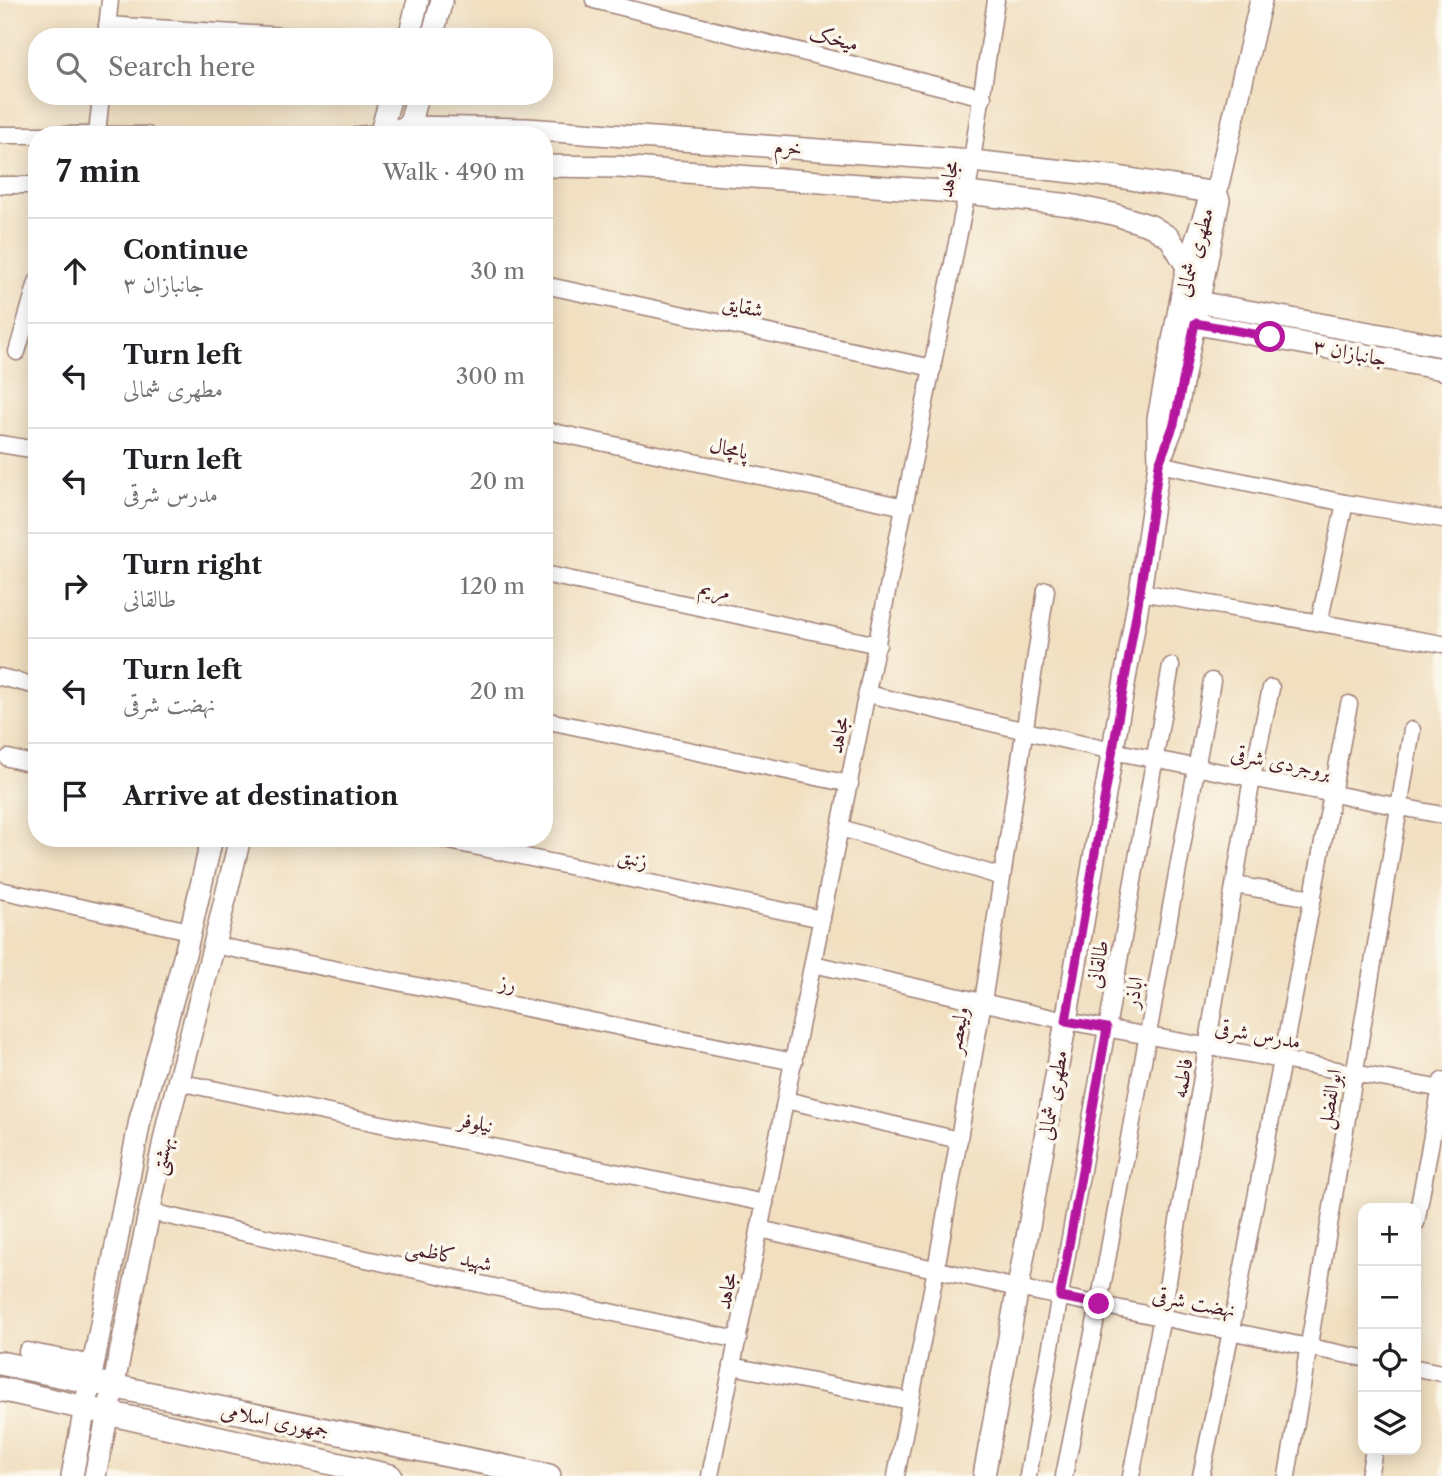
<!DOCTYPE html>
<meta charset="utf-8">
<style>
body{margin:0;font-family:"Libre Caslon Text",Amiri,serif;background:#f6f6f6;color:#202124}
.controls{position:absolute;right:21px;bottom:21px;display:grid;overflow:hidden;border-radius:14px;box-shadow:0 4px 18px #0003}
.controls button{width:63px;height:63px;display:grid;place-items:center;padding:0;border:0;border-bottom:2px solid #e0e0e0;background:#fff;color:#202124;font:35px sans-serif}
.stop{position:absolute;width:21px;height:21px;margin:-16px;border:5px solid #b5179e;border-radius:50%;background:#fff}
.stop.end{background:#b5179e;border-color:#fff;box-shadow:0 2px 7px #0008}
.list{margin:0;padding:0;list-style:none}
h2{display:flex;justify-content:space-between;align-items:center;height:91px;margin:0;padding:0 28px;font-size:30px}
h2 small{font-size:23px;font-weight:400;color:#757577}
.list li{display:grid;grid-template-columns:46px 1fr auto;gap:21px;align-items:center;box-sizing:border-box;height:105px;padding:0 28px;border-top:2px solid #e0e0e0}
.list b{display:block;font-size:26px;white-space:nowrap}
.list p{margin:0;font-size:23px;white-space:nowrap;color:#757577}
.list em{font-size:23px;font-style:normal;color:#757577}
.icon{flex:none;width:38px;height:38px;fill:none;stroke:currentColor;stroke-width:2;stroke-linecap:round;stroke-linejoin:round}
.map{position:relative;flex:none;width:1442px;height:1476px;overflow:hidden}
.search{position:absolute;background:#fff;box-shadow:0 4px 18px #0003;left:28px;top:28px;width:525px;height:77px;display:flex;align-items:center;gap:18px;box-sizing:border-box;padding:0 24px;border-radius:28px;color:#757577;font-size:26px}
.panel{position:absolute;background:#fff;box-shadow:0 4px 18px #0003;left:28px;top:126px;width:525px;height:721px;border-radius:28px}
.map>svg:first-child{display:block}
</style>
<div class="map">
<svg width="1442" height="1476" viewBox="0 0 1442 1476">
<rect width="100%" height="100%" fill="#fbf7ec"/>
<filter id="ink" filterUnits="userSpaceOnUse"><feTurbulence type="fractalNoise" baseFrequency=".0143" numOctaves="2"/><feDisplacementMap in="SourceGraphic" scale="14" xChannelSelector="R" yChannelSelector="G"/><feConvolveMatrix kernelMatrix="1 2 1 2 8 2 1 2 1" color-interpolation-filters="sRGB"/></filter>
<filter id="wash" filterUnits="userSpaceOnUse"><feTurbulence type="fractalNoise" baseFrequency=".00686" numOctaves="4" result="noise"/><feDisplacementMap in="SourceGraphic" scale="28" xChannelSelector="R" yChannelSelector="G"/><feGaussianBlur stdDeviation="1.57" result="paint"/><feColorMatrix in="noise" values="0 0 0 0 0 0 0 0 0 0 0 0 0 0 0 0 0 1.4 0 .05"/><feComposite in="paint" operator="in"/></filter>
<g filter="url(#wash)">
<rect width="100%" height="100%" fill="#f1dfc0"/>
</g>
<g filter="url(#ink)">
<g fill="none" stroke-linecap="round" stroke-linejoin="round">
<g stroke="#9e7f76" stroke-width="19">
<g id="minor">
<polyline points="594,0 983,97"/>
<polyline points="107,25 302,37"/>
<polyline points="106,37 110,0"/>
<polyline points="97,134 101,96"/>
<polyline points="0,135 147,135"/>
<polyline points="358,135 380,133"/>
<polyline points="0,185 37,185"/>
<polyline points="544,285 933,368"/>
<polyline points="17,352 37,282"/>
<polyline points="544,430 905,507"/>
<polyline points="0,444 37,450"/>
<polyline points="1159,464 1345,503 1442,519"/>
<polyline points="544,574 878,645"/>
<polyline points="1140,592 1442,644"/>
<polyline points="1319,623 1345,503"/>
<polyline points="0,677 37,686"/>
<polyline points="868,694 1112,751 1442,815"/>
<polyline points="544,720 850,784"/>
<polyline points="8,758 37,765"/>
<polyline points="841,828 1002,877"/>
<polyline points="435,838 822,919"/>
<polyline points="1235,885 1313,898"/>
<polyline points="0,890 190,931"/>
<polyline points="214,945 794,1062"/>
<polyline points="813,964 1066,1021 1442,1089"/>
<polyline points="178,1082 765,1203"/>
<polyline points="786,1100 959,1140"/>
<polyline points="150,1212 738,1340"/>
<polyline points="1416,1223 1442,1081"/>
<polyline points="760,1229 1017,1288 1363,1358"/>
<polyline points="27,1351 94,1364"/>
<polyline points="732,1366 910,1401"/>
<polyline points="1416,1368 1442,1373"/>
<polyline points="710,1476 967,193 996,0"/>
<polyline points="896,1476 936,1269 983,1002 1046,590"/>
<polyline points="1028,1476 1171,666"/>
<polyline points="1064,1476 1099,1304 1212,681"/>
<polyline points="1131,1476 1162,1317 1252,778 1271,688"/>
<polyline points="1201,1476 1231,1331 1349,704"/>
<polyline points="1287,1476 1412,730"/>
<polyline points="1369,1476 1374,1450"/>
</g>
</g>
<g stroke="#9e7f76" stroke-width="24">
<g id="tertiary">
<polyline points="409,37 418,0"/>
<polyline points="432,37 442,0"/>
<polyline points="380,133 409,127 527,129 973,161 1118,177 1216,193"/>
<polyline points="380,135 391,96"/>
<polyline points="407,135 417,96"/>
<polyline points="544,166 619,167 967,193 1070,205 1113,214 1151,226 1170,238 1187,267"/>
<polyline points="1186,300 1442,346"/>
<polyline points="1181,321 1442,369"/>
<polyline points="1163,452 1174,424 1219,200 1216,193 1261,0"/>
<polyline points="72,1476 140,1120 186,950 212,838"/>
<polyline points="95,1476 168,1121 214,945 240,838"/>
<polyline points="984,1476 1066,1021 1140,592 1159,464 1158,419 1187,267 1210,198 1216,193"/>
</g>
</g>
<g stroke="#9e7f76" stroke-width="26">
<g id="secondary">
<polyline points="0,1363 549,1476"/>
<polyline points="0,1389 390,1476"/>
</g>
</g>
<use href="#minor" stroke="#fff" stroke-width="16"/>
<use href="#tertiary" stroke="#fff" stroke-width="21"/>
<use href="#secondary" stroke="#fff" stroke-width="23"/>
</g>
</g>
<g fill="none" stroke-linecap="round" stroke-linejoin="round" filter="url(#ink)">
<polyline stroke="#b5179e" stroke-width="9" points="1099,1304 1060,1297 1107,1028 1066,1021 1140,592 1159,464 1174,424 1195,323 1270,337"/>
</g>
<g text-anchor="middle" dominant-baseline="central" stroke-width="7" stroke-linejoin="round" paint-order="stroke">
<g font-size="21" fill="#4a1f2b" stroke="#fbf7ec">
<text transform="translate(834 38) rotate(14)">میخک</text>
<text transform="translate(788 147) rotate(4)">خرم</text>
<text transform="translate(948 179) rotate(-79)">مجاهد</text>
<text transform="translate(1194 252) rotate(-74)">مطهری شمالی</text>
<text transform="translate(743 306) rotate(12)">شقایق</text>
<text transform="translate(1350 352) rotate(11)">جانبازان ۳</text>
<text transform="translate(729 448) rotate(12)">پامچال</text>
<text transform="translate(715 589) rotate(12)">مریم</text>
<text transform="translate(838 735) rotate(-79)">مجاهد</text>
<text transform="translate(1281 762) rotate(11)">بروجردی شرقی</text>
<text transform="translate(633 858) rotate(12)">زنبق</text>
<text transform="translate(1097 964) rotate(-80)">طالقانی</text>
<text transform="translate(508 983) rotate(11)">رز</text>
<text transform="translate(1133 992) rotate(-80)">اباذر</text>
<text transform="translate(957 1030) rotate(-80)">ولیعصر</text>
<text transform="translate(1258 1034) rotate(10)">مدرس شرقی</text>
<text transform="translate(1182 1078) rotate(-80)">فاطمه</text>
<text transform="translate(1052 1095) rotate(-80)">مطهری شمالی</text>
<text transform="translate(1329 1099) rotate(-80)">ابوالفضل</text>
<text transform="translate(476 1122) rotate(12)">نیلوفر</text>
<text transform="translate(161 1156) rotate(-79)">بهشتی</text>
<text transform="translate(449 1255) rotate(12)">شهید کاظمی</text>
<text transform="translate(726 1291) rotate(-79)">مجاهد</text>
<text transform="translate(1194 1302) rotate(11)">نهضت شرقی</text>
<text transform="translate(275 1420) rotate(11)">جمهوری اسلامی</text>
</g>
</g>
</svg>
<div class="controls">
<button>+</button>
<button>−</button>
<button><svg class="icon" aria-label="locate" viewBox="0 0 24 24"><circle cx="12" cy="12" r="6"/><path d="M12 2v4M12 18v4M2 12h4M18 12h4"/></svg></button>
<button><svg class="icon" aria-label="layers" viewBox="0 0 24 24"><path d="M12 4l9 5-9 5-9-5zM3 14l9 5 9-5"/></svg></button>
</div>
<div class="stop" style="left:1270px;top:337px"></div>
<div class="stop end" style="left:1099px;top:1304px"></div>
<div class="search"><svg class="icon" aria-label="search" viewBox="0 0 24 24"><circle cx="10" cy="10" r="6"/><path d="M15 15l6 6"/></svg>Search here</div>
<section class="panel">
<h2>7 min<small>Walk · 490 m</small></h2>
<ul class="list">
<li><svg class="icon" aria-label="ahead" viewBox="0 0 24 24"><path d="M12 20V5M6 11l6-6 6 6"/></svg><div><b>Continue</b><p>جانبازان ۳</p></div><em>30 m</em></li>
<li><svg class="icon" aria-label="left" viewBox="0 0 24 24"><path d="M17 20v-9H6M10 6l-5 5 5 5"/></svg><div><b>Turn left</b><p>مطهری شمالی</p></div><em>300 m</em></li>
<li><svg class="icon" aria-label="left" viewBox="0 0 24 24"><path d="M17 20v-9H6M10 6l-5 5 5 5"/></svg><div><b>Turn left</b><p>مدرس شرقی</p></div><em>20 m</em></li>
<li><svg class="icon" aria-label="right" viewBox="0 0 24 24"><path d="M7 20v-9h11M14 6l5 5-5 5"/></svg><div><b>Turn right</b><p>طالقانی</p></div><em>120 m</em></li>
<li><svg class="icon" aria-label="left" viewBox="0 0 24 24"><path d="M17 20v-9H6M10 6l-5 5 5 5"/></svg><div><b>Turn left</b><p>نهضت شرقی</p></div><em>20 m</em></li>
<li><svg class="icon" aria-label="arrive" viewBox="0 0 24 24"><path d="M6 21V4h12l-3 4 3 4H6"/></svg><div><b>Arrive at destination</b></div></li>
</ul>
</section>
</div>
